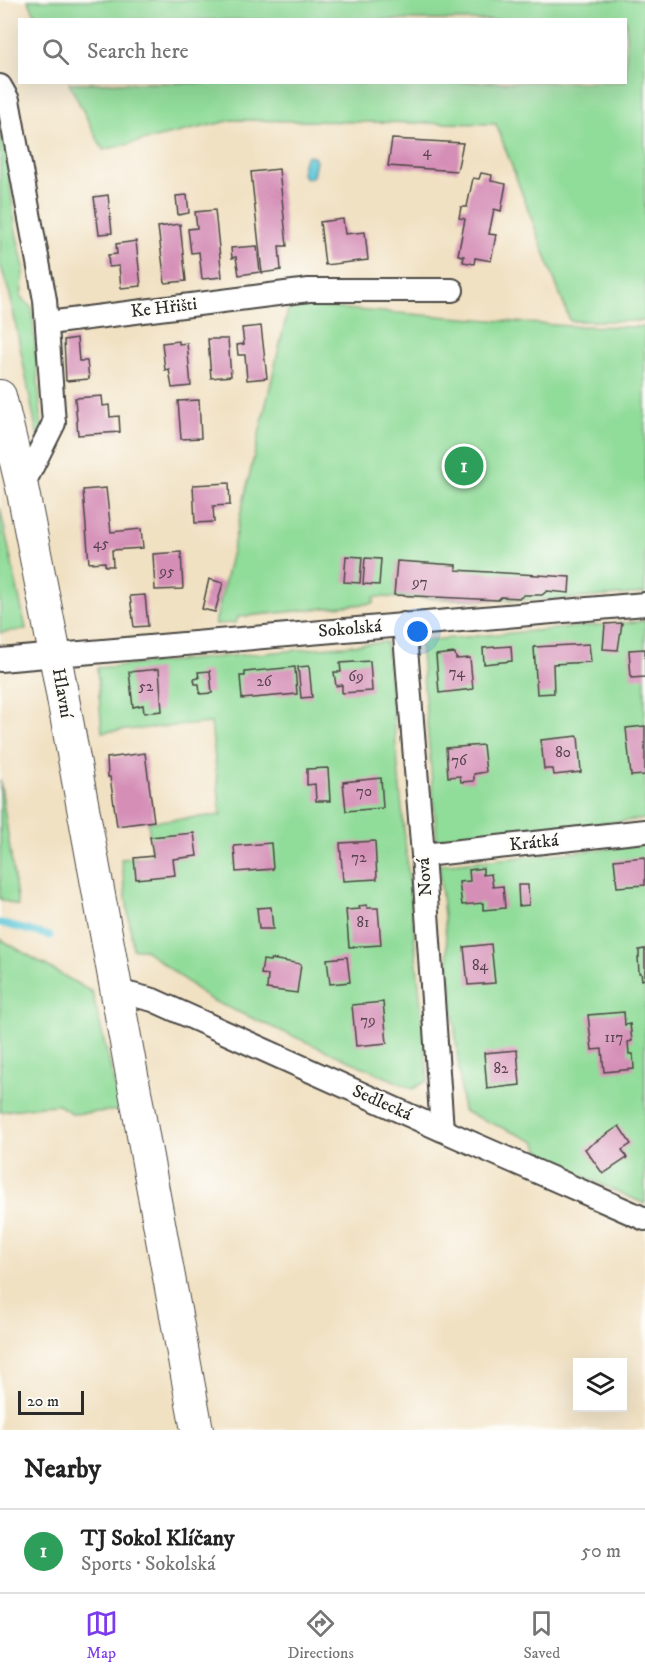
<!DOCTYPE html>
<meta charset="utf-8">
<style>
body{margin:0;font-family:"IM FELL DW Pica",serif;background:#f6f6f6;color:#222}
.controls{position:absolute;right:18px;bottom:18px;display:grid;overflow:hidden;border-radius:0px;box-shadow:0 6px 24px #0002}
.controls button{width:54px;height:54px;display:grid;place-items:center;padding:0;border:0;border-bottom:2px solid #e0e0e0;background:#fff;color:#222;font:30px sans-serif}
.scale{position:absolute;left:18px;bottom:15px;width:66px;box-sizing:border-box;padding-left:6px;border:3px solid #2b2b2b;border-top:0;font-size:16px;line-height:21px;white-space:nowrap;color:#2b2b2b;-webkit-text-stroke:4px #fdfcf7;paint-order:stroke}
.you{position:absolute;left:418px;top:632px;width:21px;height:21px;margin:-15px;border:4px solid #fff;border-radius:50%;background:#1a73e8;box-shadow:0 0 0 9px #1a73e833}
.badge{display:grid;place-items:center;width:39px;height:39px;border-radius:50%;background:#7c3aed;color:#fff;font-size:20px;font-weight:700}
.pin{position:absolute;translate:-50% -50%;border:3px solid #fff;box-shadow:0 2px 6px #0006}
.list{margin:0;padding:0;list-style:none}
h2{display:flex;justify-content:space-between;align-items:center;height:78px;margin:0;padding:0 24px;font-size:26px}
h2 small{font-size:20px;font-weight:400;color:#767676}
.list li{display:grid;grid-template-columns:39px 1fr auto;gap:18px;align-items:center;box-sizing:border-box;height:84px;padding:0 24px;border-top:2px solid #e0e0e0}
.list b{display:block;font-size:22px;white-space:nowrap}
.list p{margin:0;font-size:20px;white-space:nowrap;color:#767676}
.list em{font-size:20px;font-style:normal;color:#767676}
.icon{flex:none;width:33px;height:33px;fill:none;stroke:currentColor;stroke-width:2;stroke-linecap:round;stroke-linejoin:round}
.map{position:relative;flex:none;width:645px;height:1430px;overflow:hidden}
.search{position:absolute;background:#fff;box-shadow:0 6px 24px #0002;left:18px;right:18px;top:18px;height:66px;display:flex;align-items:center;gap:15px;box-sizing:border-box;padding:0 21px;border-radius:0px;color:#767676;font-size:22px}
.sheet{height:162px;background:#fff}
nav{display:flex;justify-content:space-around;align-items:center;box-sizing:border-box;height:84px;border-top:2px solid #e0e0e0;background:#fff;font-size:16px;color:#767676}
nav a{display:grid;justify-items:center;gap:3px}
nav .on{color:#7c3aed}
.map>svg:first-child{display:block}
</style>
<div class="map">
<svg width="645" height="1430" viewBox="0 0 645 1430">
<rect width="100%" height="100%" fill="#fdfcf7"/>
<filter id="ink" filterUnits="userSpaceOnUse"><feTurbulence type="fractalNoise" baseFrequency=".0167" numOctaves="2"/><feDisplacementMap in="SourceGraphic" scale="12" xChannelSelector="R" yChannelSelector="G"/><feConvolveMatrix kernelMatrix="1 2 1 2 8 2 1 2 1" color-interpolation-filters="sRGB"/></filter>
<filter id="wash" filterUnits="userSpaceOnUse"><feTurbulence type="fractalNoise" baseFrequency=".008" numOctaves="4" result="noise"/><feDisplacementMap in="SourceGraphic" scale="24" xChannelSelector="R" yChannelSelector="G"/><feGaussianBlur stdDeviation="1.35" result="paint"/><feColorMatrix in="noise" values="0 0 0 0 0 0 0 0 0 0 0 0 0 0 0 0 0 1.4 0 .05"/><feComposite in="paint" operator="in"/></filter>
<g filter="url(#wash)">
<rect width="100%" height="100%" fill="#f1e1c3"/>
<g fill="#90dc99" stroke="#5e8462" stroke-width="1.5">
<polygon points="28,0 645,0 645,321 570,321 496,124 233,120 103,150 69,83 626,82 626,20 38,20"/>
<polygon points="0,133 5,143 16,232 24,268 21,297 32,308 42,429 37,434 10,295 0,264"/>
<polygon points="289,305 569,326 645,327 645,593 569,599 498,600 374,597 374,603 238,617 236,623 215,624"/>
<polygon points="0,508 26,629 0,633"/>
<polygon points="645,621 645,819 437,840 420,641"/>
<polygon points="386,642 428,1080 413,1089 211,1000 144,949 133,949 121,859 152,856 148,822 221,815 211,723 102,732 97,668"/>
<polygon points="0,779 18,906 0,899"/>
<polygon points="645,845 645,1204 544,1159 536,1142 463,1111 439,865"/>
<polygon points="0,939 92,992 121,1110 73,1114 58,1105 41,1106 0,1112"/>
</g>
<path fill="#5dc7d8" stroke="#447982" stroke-width="1.5" d="M308 155 314 157 316 161 313 176 310 178H306L302 174C303 167 302 159 308 155Z"/>
<g fill="none" stroke-linecap="round" stroke-linejoin="round">
<polyline stroke="#5dc7d8" stroke-width="7" points="0,923 50,936"/>
</g>
<g id="blocks">
<g fill="#d58fb7">
<polygon points="392,139 463,143 457,171 388,166"/>
<polygon points="279,169 287,246 279,246 281,270 262,273 251,172"/>
<polygon points="481,173 492,175 491,181 506,184 501,211 494,209 489,234 496,235 491,261 475,258 474,264 463,262 464,256 458,255 465,219 459,218 461,207 467,207 473,178 479,179"/>
<polygon points="108,195 112,233 99,234 94,197"/>
<polygon points="187,195 189,213 178,215 176,196"/>
<polygon points="215,210 222,277 202,279 199,252 191,253 188,229 197,228 195,212"/>
<polygon points="343,219 345,234 365,232 368,260 325,265 320,222"/>
<polygon points="180,224 186,281 165,283 158,227"/>
<polygon points="136,241 141,286 121,288 119,266 109,267 108,255 117,254 116,244"/>
<polygon points="257,246 260,272 239,275 236,257 232,258 231,248"/>
<polygon points="261,326 267,378 247,380 245,355 238,355 237,345 244,344 242,328"/>
<polygon points="77,338 79,361 87,361 89,379 66,381 64,340"/>
<polygon points="208,339 228,339 231,376 211,378"/>
<polygon points="179,341 179,344 187,343 191,386 172,388 169,369 165,370 162,343"/>
<polygon points="102,396 103,406 109,405 110,417 119,416 120,432 78,435 75,398"/>
<polygon points="199,400 201,438 181,439 178,401"/>
<polygon points="229,483 230,505 213,506 214,522 195,523 193,485"/>
<polygon points="106,488 111,532 141,529 143,548 112,550 113,566 105,566 105,562 89,563 83,490"/>
<polygon points="181,552 183,589 155,590 153,554"/>
<polygon points="346,556 362,557 360,583 344,582"/>
<polygon points="365,558 381,559 379,585 363,584"/>
<polygon points="397,561 456,565 456,570 570,577 569,593 547,591 542,595 524,595 520,598 501,597 498,600 394,595"/>
<polygon points="209,579 223,583 215,612 202,609"/>
<polygon points="145,595 148,626 134,627 130,596"/>
<polygon points="622,623 618,650 603,649 605,624"/>
<polygon points="589,644 591,662 553,664 554,693 537,694 534,647"/>
<polygon points="511,646 512,661 484,664 483,648"/>
<polygon points="645,649 645,677 631,678 629,650"/>
<polygon points="455,653 456,659 470,658 473,689 439,693 436,655"/>
<polygon points="370,661 372,691 342,693 342,685 336,686 334,672 341,672 340,663"/>
<polygon points="309,666 312,697 301,698 298,667"/>
<polygon points="295,667 297,694 242,699 240,676 245,676 245,672"/>
<polygon points="159,669 162,711 144,713 143,705 133,707 129,672"/>
<polygon points="210,671 212,693 200,694 199,684 195,684 194,679 199,678 198,672"/>
<polygon points="645,726 645,775 631,776 626,728"/>
<polygon points="578,736 581,772 554,775 553,769 544,769 541,740"/>
<polygon points="483,745 486,772 474,774 474,781 461,782 460,776 448,777 446,748"/>
<polygon points="145,753 154,821 117,826 110,777 108,777 107,758"/>
<polygon points="328,768 330,801 316,801 315,784 307,785 307,769"/>
<polygon points="381,778 383,808 346,811 343,782"/>
<polygon points="194,833 197,856 173,859 175,875 136,879 134,858 153,856 150,837"/>
<polygon points="375,841 377,879 343,881 340,843"/>
<polygon points="271,843 273,869 236,872 234,846"/>
<polygon points="645,857 645,885 617,887 614,860"/>
<polygon points="483,868 483,875 491,874 493,887 503,886 505,908 483,910 483,903 462,905 459,882 470,881 469,870"/>
<polygon points="518,885 528,885 529,905 519,906"/>
<polygon points="367,905 367,908 378,908 381,945 349,947 346,910 360,909 359,906"/>
<polygon points="271,907 273,929 259,929 257,908"/>
<polygon points="491,944 495,983 468,985 464,947"/>
<polygon points="645,949 645,979 642,980 641,973 639,973 638,957 639,957 639,950"/>
<polygon points="347,957 350,982 330,984 327,959"/>
<polygon points="271,959 301,964 297,993 267,989 268,975 261,974 263,960 270,961"/>
<polygon points="383,1002 387,1043 356,1046 352,1005"/>
<polygon points="624,1012 625,1025 630,1024 632,1041 628,1042 629,1054 633,1054 634,1069 604,1072 602,1049 592,1050 588,1015"/>
<polygon points="517,1050 520,1085 487,1089 484,1053"/>
<polygon points="619,1126 631,1144 622,1150 627,1158 603,1174 585,1149"/>
</g>
</g>
</g>
<g filter="url(#ink)">
<use href="#blocks" fill-opacity="0" stroke="#494642" stroke-width="1.5"/>
<g fill="none" stroke-linecap="round" stroke-linejoin="round">
<g stroke="#494642" stroke-width="26">
<g id="street">
<polyline points="0,86 8,100 45,300 54,423 22,487"/>
<polyline points="48,323 309,290 452,290"/>
<polyline points="404,624 423,855 442,1130"/>
<polyline points="0,660 645,604"/>
<polyline points="423,855 645,831"/>
<polyline points="117,991 153,1000 442,1130 645,1219"/>
</g>
</g>
<g stroke="#494642" stroke-width="34">
<polyline id="secondary" points="0,396 22,487 55,655 197,1430"/>
</g>
<use href="#street" stroke="#fff" stroke-width="22"/>
<use href="#secondary" stroke="#fff" stroke-width="32"/>
</g>
</g>
<g text-anchor="middle" dominant-baseline="central" stroke-width="5" stroke-linejoin="round" paint-order="stroke">
<g font-size="15" fill="#56444e">
<text x="427" y="151">4</text>
<text x="101" y="543">45</text>
<text x="167" y="571">95</text>
<text x="420" y="582">97</text>
<text x="457" y="672">74</text>
<text x="356" y="676">69</text>
<text x="264" y="681">26</text>
<text x="146" y="686">52</text>
<text x="563" y="752">80</text>
<text x="459" y="760">76</text>
<text x="364" y="791">70</text>
<text x="359" y="857">72</text>
<text x="363" y="922">81</text>
<text x="480" y="965">84</text>
<text x="368" y="1020">79</text>
<text x="614" y="1037">117</text>
<text x="501" y="1068">82</text>
</g>
<g font-size="18" fill="#2b2b2b" stroke="#fdfcf7">
<text transform="translate(164 308) rotate(-7)">Ke Hřišti</text>
<text transform="translate(350 629) rotate(-5)">Sokolská</text>
<text transform="translate(62 693) rotate(80)">Hlavní</text>
<text transform="translate(534 843) rotate(-6)">Krátká</text>
<text transform="translate(425 877) rotate(-94)">Nová</text>
<text transform="translate(382 1103) rotate(24)">Sedlecká</text>
</g>
</g>
</svg>
<div class="controls">
<button><svg class="icon" aria-label="layers" viewBox="0 0 24 24"><path d="M12 4l9 5-9 5-9-5zM3 14l9 5 9-5"/></svg></button>
</div>
<div class="scale">20 m</div>
<div class="you"></div>
<div class="pin badge" style="left:464px;top:466px;background:#2e9e5b">1</div>
<div class="search"><svg class="icon" aria-label="search" viewBox="0 0 24 24"><circle cx="10" cy="10" r="6"/><path d="M15 15l6 6"/></svg>Search here</div>
</div>
<section class="sheet">
<h2>Nearby<small></small></h2>
<ul class="list">
<li><span class="badge" style="background:#2e9e5b">1</span><div><b>TJ Sokol Klíčany</b><p>Sports · Sokolská</p></div><em>50 m</em></li>
</ul>
</section>
<nav>
<a class="on"><svg class="icon" aria-label="map" viewBox="0 0 24 24"><path d="M3 6l6-2 6 2 6-2v14l-6 2-6-2-6 2zM9 4v14M15 6v14"/></svg>Map</a>
<a><svg class="icon" aria-label="directions" viewBox="0 0 24 24"><path d="M12 3l9 9-9 9-9-9zM9 14v-3h6M13 9l2 2-2 2"/></svg>Directions</a>
<a><svg class="icon" aria-label="saved" viewBox="0 0 24 24"><path d="M7 4h10v16l-5-4-5 4z"/></svg>Saved</a>
</nav>
